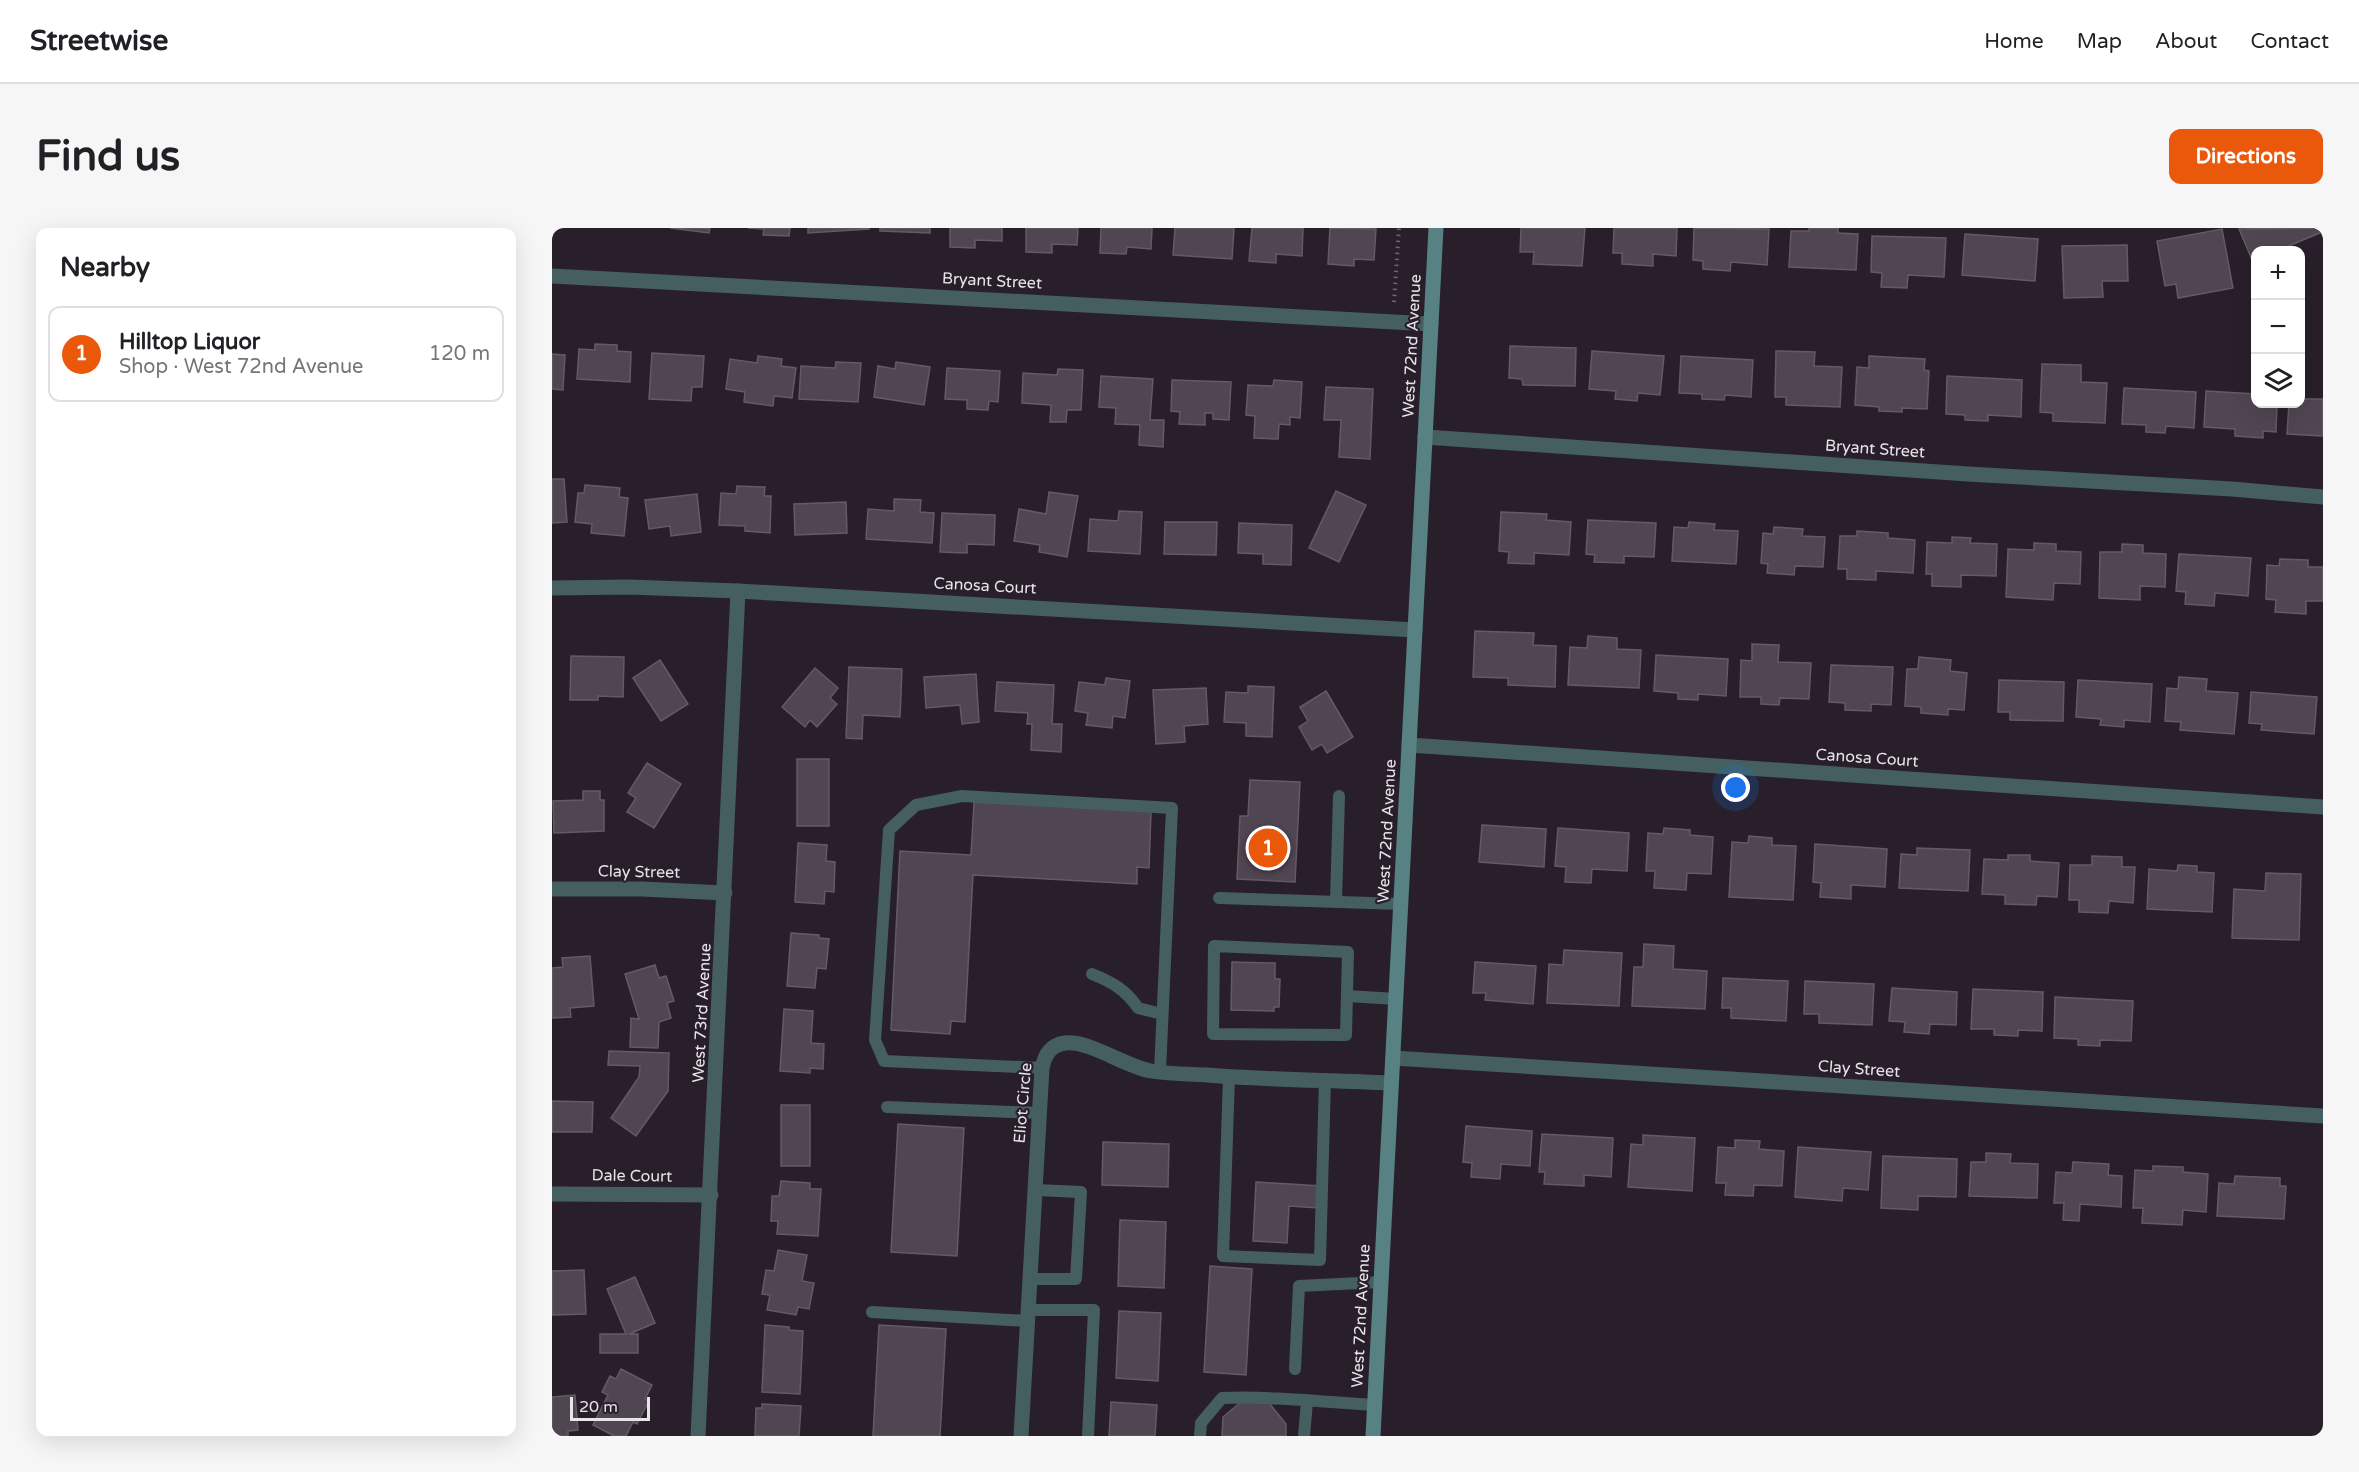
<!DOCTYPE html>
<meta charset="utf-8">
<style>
body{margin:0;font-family:"Varela Round",sans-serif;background:#f6f6f6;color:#202124}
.controls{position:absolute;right:18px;top:18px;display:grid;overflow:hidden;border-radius:12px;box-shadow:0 6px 24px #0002}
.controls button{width:54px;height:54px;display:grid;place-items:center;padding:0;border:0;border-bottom:2px solid #e0e0e0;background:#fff;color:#202124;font:30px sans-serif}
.scale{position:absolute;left:18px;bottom:15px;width:80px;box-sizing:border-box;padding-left:6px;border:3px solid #e9e3ea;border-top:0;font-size:16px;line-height:21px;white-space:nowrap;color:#e9e3ea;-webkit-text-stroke:4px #281f2a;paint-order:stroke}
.you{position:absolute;left:1184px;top:560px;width:21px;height:21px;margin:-15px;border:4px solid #fff;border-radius:50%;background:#1a73e8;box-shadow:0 0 0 9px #1a73e833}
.badge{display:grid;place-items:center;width:39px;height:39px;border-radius:50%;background:#ea580c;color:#fff;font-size:20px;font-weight:700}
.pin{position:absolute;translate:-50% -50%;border:3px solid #fff;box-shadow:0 2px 6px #0006}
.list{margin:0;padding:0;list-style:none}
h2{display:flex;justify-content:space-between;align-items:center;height:78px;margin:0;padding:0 24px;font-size:26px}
h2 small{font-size:20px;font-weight:400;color:#757577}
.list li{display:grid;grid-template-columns:39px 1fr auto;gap:18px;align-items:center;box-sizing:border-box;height:96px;margin:0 12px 12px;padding:0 12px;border:2px solid #e0e0e0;border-radius:12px}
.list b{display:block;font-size:22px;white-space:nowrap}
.list p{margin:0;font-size:20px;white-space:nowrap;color:#757577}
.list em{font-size:20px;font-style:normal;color:#757577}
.icon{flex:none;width:33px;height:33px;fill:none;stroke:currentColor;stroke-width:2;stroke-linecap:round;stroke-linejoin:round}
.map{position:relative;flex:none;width:1771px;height:1208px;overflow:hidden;border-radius:12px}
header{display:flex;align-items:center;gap:36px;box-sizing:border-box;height:84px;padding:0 30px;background:#fff;border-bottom:2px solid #e0e0e0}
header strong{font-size:28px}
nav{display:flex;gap:33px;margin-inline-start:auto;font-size:21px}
.intro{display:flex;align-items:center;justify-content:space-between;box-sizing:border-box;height:144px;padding:0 36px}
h1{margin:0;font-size:42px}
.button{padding:15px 27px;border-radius:12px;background:#ea580c;color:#fff;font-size:21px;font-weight:700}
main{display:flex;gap:36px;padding:0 36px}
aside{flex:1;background:#fff;border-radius:12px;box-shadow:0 6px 24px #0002}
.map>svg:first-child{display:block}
</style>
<header>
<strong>Streetwise</strong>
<nav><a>Home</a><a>Map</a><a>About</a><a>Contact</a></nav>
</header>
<div class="intro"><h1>Find us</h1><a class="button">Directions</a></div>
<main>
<aside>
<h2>Nearby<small></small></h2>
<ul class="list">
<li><span class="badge">1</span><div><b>Hilltop Liquor</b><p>Shop · West 72nd Avenue</p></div><em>120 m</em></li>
</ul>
</aside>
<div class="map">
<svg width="1771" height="1208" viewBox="0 0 1771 1208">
<rect width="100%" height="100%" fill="#281f2a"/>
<g fill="#504652" stroke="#645a66" stroke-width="1.5">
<polygon points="118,0 158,0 157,5"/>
<polygon points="196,0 238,0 237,8 211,7 212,1"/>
<polygon points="256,0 317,0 317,1 256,5"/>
<polygon points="328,0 378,0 378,5 328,3"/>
<polygon points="398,0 450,0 450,13 423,12 423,20 398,19"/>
<polygon points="474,0 526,0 525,17 500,16 500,25 474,24"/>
<polygon points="549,0 600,0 599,21 575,19 574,26 548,25"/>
<polygon points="623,0 682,0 680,31 621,27"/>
<polygon points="700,0 751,0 750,28 724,26 724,35 697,33"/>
<polygon points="778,0 824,1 822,32 802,31 802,38 776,36"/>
<polygon points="969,0 1033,0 1030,38 981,36 982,24 968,24"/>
<polygon points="1062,0 1125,0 1124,28 1101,26 1101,38 1070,36 1070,25 1061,25"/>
<polygon points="1142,0 1217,1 1215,37 1179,34 1178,43 1151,41 1151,33 1141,32"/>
<polygon points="1257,0 1286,0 1286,5 1306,6 1304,42 1237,39 1239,3 1257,3"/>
<polygon points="1768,0 1770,4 1727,22 1704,22 1704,33 1701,34 1687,1"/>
<polygon points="1670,1 1681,60 1626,70 1624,56 1613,58 1605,13"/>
<polygon points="1413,6 1486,11 1483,53 1410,47"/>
<polygon points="1320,8 1394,10 1392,49 1356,47 1355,60 1329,59 1330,45 1319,44"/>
<polygon points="1575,17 1576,53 1550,53 1551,69 1512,70 1510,18"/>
<polygon points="43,116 65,117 65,123 79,124 78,154 25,151 27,121 43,122"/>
<polygon points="958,118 1024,120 1023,158 971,157 970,151 957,150"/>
<polygon points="1040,123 1112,128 1108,167 1086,165 1085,173 1063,171 1064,163 1037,161"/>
<polygon points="1224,123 1263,124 1262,138 1290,139 1288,179 1234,177 1234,169 1223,169"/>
<polygon points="100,125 152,128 150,159 140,159 139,173 97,171"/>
<polygon points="0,126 13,127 11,162 0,161"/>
<polygon points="206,128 230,131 229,138 244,140 240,170 222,168 221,178 192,174 193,164 174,161 178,131 205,135"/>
<polygon points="1129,128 1201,132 1199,169 1173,167 1172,172 1150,171 1150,166 1127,165"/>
<polygon points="1317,128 1373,131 1372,142 1377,143 1375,181 1350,180 1350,184 1327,183 1327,179 1303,177 1305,139 1317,140"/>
<polygon points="284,134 309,135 306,174 247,171 249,138 283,140"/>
<polygon points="344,134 378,139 372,177 322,169 326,138 343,141"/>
<polygon points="1490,136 1529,137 1529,154 1555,155 1553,195 1501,193 1501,185 1488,184"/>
<polygon points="395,140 448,143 446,174 437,173 436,182 415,181 415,172 393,171"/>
<polygon points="506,141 531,142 529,182 515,182 514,194 498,194 499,177 470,175 471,145 505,147"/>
<polygon points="549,148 601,151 598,192 612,192 611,219 587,217 588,197 563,196 564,180 547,179"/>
<polygon points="1395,148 1470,152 1469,189 1436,187 1436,193 1413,192 1413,187 1394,186"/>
<polygon points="620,152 679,154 677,192 661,191 661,185 653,185 653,197 627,196 628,184 619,183"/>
<polygon points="722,152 750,154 748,190 738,189 738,197 727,196 726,211 702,210 703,188 694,187 696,157 721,158"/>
<polygon points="774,159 821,161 818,231 787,229 789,192 772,192"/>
<polygon points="1572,160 1644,164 1642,200 1614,198 1613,205 1594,204 1594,197 1570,196"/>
<polygon points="1654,163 1704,166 1704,176 1725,176 1724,204 1711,203 1711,210 1683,208 1683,201 1652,199"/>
<polygon points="1748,171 1771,171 1771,208 1735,206 1737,176 1748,176"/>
<polygon points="0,251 12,251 15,294 0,295"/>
<polygon points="33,257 68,260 67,269 76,270 72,308 39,305 40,296 23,294 26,265 32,265"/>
<polygon points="185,258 213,259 212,268 219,268 218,305 193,303 193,298 167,297 169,265 184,266"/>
<polygon points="784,263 814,277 787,334 757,320"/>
<polygon points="497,264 526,268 515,329 487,324 488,317 462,313 467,281 494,286"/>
<polygon points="145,266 149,304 119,308 118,298 97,301 93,272"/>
<polygon points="342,271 369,272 368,284 382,285 380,315 314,311 316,281 342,283"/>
<polygon points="294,274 295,305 243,307 242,276"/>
<polygon points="567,283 590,284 588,326 536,323 538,291 566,293"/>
<polygon points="949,284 995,286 994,292 1019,294 1017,327 982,325 982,336 956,335 957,324 947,323"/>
<polygon points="390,285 443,287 442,317 415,316 415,325 388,324"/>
<polygon points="1036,292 1104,295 1102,329 1072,328 1072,335 1042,334 1043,327 1034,326"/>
<polygon points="613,294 665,294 664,327 612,326"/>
<polygon points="1137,294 1163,296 1162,302 1186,303 1184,336 1120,333 1122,299 1136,300"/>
<polygon points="687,295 740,297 739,337 711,336 711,326 686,325"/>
<polygon points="1222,299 1251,301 1250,308 1273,309 1271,339 1243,338 1242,347 1215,345 1216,336 1209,335 1211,305 1221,306"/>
<polygon points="1305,303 1336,305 1336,310 1363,312 1361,345 1324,343 1324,352 1295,351 1295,341 1286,341 1288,308 1305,308"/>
<polygon points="1400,309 1419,310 1418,315 1445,316 1444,348 1409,347 1409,359 1380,358 1380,346 1374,346 1375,314 1400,315"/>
<polygon points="1482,315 1504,316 1504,323 1529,324 1528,356 1502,355 1501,372 1454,369 1456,321 1482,322"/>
<polygon points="1570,316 1591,317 1591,325 1614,326 1613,359 1588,358 1588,372 1547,370 1548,324 1570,324"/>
<polygon points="1627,326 1699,330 1696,368 1663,365 1662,378 1633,376 1634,364 1624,363"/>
<polygon points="1728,331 1756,332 1756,339 1771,339 1771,373 1754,373 1754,386 1723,384 1724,372 1714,371 1715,337 1727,338"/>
<polygon points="923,403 982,405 981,417 1004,418 1003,459 956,457 956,450 921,449"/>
<polygon points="1036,408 1065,410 1065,421 1089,422 1087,460 1016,457 1018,419 1035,420"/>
<polygon points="1200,416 1227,417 1226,434 1259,435 1257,471 1228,470 1227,477 1209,476 1209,469 1188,469 1189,432 1200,433"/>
<polygon points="1104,427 1176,431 1174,468 1146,466 1146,472 1126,471 1126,465 1102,463"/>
<polygon points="19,428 72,429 71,469 46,468 46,472 18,472"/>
<polygon points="1367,429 1399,432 1398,443 1415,445 1412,482 1396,481 1396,487 1369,485 1369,479 1353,478 1355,441 1366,441"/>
<polygon points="108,432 136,476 109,493 81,450"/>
<polygon points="1279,437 1341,439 1339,477 1319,476 1319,483 1293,482 1293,475 1277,474"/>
<polygon points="297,439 350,441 348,489 311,487 310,511 294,510"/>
<polygon points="263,440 286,460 278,470 285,476 265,499 258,492 253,499 230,479"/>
<polygon points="424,446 427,494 410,496 408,477 374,480 372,449"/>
<polygon points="1627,449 1655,451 1654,463 1686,465 1682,506 1628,502 1629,494 1613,493 1615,460 1626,461"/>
<polygon points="554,450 578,453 573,490 561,488 560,500 534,497 536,485 523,483 527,454 553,457"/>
<polygon points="1447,452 1512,454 1511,493 1458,492 1458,484 1446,484"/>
<polygon points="1526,452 1600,456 1598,494 1572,492 1572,499 1548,497 1549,491 1524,489"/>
<polygon points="445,454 502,457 500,496 510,496 509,524 479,522 480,496 475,496 476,485 443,483"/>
<polygon points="696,458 722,459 720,509 694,508 694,495 672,494 674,464 696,465"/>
<polygon points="654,460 656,496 632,498 633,514 604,516 601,462"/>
<polygon points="774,463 801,509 775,525 770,516 760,522 747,499 756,493 748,479"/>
<polygon points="1699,464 1765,469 1762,506 1709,502 1710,496 1697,495"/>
<rect x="245" y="531" width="32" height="67"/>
<polygon points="95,535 129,556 102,600 75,584 84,570 76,565"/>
<polygon points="698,552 748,554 743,654 685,651 688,588 696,588"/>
<polygon points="31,563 48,563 48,572 52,572 52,603 2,605 1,573 31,572"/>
<polygon points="422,574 599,583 597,640 585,639 585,656 421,647 413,794 399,793 398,806 339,802 348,623 419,627"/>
<polygon points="930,597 994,601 992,639 927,634"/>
<polygon points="1006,600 1077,605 1075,643 1040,641 1039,655 1013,654 1014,639 1003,638"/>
<polygon points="1112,600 1138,602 1138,607 1161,609 1159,646 1135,645 1134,662 1102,660 1103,643 1094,643 1096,605 1111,606"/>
<polygon points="1197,608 1220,610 1220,617 1244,618 1241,672 1177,669 1180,614 1196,615"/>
<polygon points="246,615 275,617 274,633 283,634 282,664 273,663 272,676 243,674"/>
<polygon points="1263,616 1335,621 1333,659 1299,657 1299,671 1268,669 1269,655 1261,654"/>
<polygon points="1365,620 1418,622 1416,663 1347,660 1349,626 1365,627"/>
<polygon points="1456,627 1478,627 1478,633 1507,635 1505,669 1485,668 1484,677 1453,676 1453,667 1430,666 1432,631 1456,632"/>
<polygon points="1540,628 1570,629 1570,639 1583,639 1581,675 1557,673 1556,685 1527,684 1527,672 1517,672 1518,637 1540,637"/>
<polygon points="1626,637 1645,638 1645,644 1662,645 1660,684 1595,681 1597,641 1625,643"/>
<polygon points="1714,645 1749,646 1747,712 1680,710 1682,661 1713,663"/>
<polygon points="239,705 267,707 267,710 277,711 274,741 265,740 263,760 235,758"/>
<polygon points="1092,716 1122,718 1121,741 1155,743 1153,781 1080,778 1082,739 1091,739"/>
<polygon points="1012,722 1070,725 1067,778 995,775 997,736 1011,737"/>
<polygon points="38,728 42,778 18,780 19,789 0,790 0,740 11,739 10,730"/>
<polygon points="680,734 723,735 723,751 728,751 727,779 722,779 722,783 679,782"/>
<polygon points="923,734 984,738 981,776 933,772 934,765 921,765"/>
<polygon points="103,737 107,750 114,748 122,773 115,775 119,790 107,794 106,820 78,819 79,790 87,791 73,746"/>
<polygon points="1171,750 1236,753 1234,793 1179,790 1179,780 1170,780"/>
<polygon points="1253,753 1322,756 1320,797 1267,795 1267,786 1252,786"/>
<polygon points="1340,760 1405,764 1404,797 1378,796 1377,806 1352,804 1353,794 1337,793"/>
<polygon points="1421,761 1491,764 1490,803 1466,802 1466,808 1442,807 1442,801 1419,801"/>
<polygon points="1503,769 1581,773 1579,813 1548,812 1548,818 1526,817 1526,811 1502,810"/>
<polygon points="232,781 261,783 259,815 272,816 271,841 258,840 258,845 228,843"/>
<polygon points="57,823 117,825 116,863 84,908 59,890 87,849 88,838 56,837"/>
<polygon points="0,873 41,874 40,904 0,904"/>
<rect x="229" y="877" width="29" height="61"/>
<polygon points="346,896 412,900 405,1028 339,1024"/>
<polygon points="914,898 980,903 978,938 949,936 948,951 919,949 920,935 911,934"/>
<polygon points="990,906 1061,910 1059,949 1032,947 1032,958 992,956 993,944 987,944"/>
<polygon points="1091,907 1143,910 1140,963 1076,959 1079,916 1091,917"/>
<polygon points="1183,912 1208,913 1207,921 1232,923 1230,958 1202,957 1201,968 1173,967 1174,955 1164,955 1166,919 1183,920"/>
<polygon points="551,914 617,916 616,959 550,957"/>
<polygon points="1246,919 1319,924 1316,962 1291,960 1290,973 1243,969"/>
<polygon points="1434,925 1459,926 1458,935 1486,936 1485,970 1417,968 1419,934 1434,934"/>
<polygon points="1331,928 1405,931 1404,969 1366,968 1366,982 1329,980"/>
<polygon points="1521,934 1557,936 1556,947 1570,948 1569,979 1528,976 1527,993 1511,992 1512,975 1502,975 1504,944 1520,945"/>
<polygon points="1601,938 1631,939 1631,944 1656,946 1654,984 1631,982 1630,997 1590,995 1591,980 1581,980 1583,942 1601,943"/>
<polygon points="1683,948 1728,950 1728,958 1734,958 1732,991 1665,988 1667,955 1682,956"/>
<polygon points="229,953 258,955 258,961 269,961 266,1008 225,1006 226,993 219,993 220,968 227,968"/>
<polygon points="704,954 769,958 767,980 737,978 735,1015 701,1013"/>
<polygon points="568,992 614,994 612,1060 566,1058"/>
<polygon points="226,1022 255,1027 250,1053 262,1055 257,1081 246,1079 244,1087 215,1082 218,1067 210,1066 214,1042 222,1043"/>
<polygon points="658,1038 700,1041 694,1147 652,1144"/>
<polygon points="32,1042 34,1086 0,1087 0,1043"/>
<polygon points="83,1049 103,1095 77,1106 86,1106 86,1125 48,1125 48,1106 74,1106 55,1061"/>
<polygon points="567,1083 609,1085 606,1153 564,1150"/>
<polygon points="213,1097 237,1099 237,1102 251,1103 248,1166 210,1164"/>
<polygon points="327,1097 394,1101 388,1208 321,1208"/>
<polygon points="69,1141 100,1157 93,1171 97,1173 85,1196 81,1194 74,1208 62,1208 41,1197 56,1167 50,1164 58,1148 64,1151"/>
<polygon points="23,1167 26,1202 16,1203 16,1208 0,1208 0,1169"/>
<polygon points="559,1174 605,1177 603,1208 557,1208"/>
<polygon points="689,1174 717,1175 734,1196 734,1208 670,1208 671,1189"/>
<polygon points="210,1176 249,1178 247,1208 203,1208 204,1180 210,1180"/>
</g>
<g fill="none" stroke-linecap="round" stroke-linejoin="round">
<polyline stroke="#6f6770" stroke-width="4" stroke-dasharray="1.5 4.5" stroke-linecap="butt" points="842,74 847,0"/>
<g stroke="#455f60" stroke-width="12">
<polyline points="667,670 849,676"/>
<polyline points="784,674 787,568"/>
<polygon points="662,718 796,724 794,807 661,806"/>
<path d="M540 746C560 754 574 762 586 780L610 786"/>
<polyline points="796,768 844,771"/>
<polyline points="490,840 332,833 323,812 337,602 364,577 410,568 620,580 608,843"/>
<polyline points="677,849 671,1028 768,1032 773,852"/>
<polyline points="335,879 488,885"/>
<polyline points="478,1051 524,1051 529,964 484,962"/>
<polyline points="477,1082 542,1082 536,1208"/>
<polyline points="320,1084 476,1093"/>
<polyline points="743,1141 747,1058 828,1054"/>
<path d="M648 1208 649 1195 670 1170C720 1168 771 1174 822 1177"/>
<polyline points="752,1208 755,1174"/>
</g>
<g stroke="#455f60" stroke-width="15">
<polyline points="0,48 879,96"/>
<polyline points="873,209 1416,246 1680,261 1771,269"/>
<polyline points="0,360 77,359 186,363 863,402"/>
<polyline points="857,517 1771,579"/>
<polyline points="0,661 90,661 173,665"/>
<polyline points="841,830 1771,888"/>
<polyline points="0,966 159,967"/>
<polyline points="146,1208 186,363"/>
<path d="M469 1208 490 840C493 827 498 817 513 815 537 812 572 838 599 843 617 846 636 846 655 847 716 852 777 852 838 855"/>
</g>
<polyline stroke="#578183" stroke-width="15" points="821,1208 884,0"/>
</g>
<g text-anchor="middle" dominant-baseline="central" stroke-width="4.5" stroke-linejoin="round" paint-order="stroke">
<g font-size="16" fill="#e9e3ea" stroke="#281f2a">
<text transform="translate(440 53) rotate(3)">Bryant Street</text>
<text transform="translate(860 118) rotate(-87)">West 72nd Avenue</text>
<text transform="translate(1323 221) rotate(4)">Bryant Street</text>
<text transform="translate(433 358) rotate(3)">Canosa Court</text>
<text transform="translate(1315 530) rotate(4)">Canosa Court</text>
<text transform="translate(835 603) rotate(-87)">West 72nd Avenue</text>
<text transform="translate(87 644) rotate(1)">Clay Street</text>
<text transform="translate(150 785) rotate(-87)">West 73rd Avenue</text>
<text transform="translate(1307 841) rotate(4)">Clay Street</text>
<text transform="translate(471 875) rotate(-85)">Eliot Circle</text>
<text transform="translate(80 948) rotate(1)">Dale Court</text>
<text transform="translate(809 1088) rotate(-87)">West 72nd Avenue</text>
</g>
</g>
</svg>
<div class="controls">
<button>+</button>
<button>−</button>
<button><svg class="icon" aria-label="layers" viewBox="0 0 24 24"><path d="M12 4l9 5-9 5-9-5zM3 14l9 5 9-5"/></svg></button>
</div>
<div class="scale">20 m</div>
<div class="you"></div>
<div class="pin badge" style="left:716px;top:620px">1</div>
</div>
</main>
